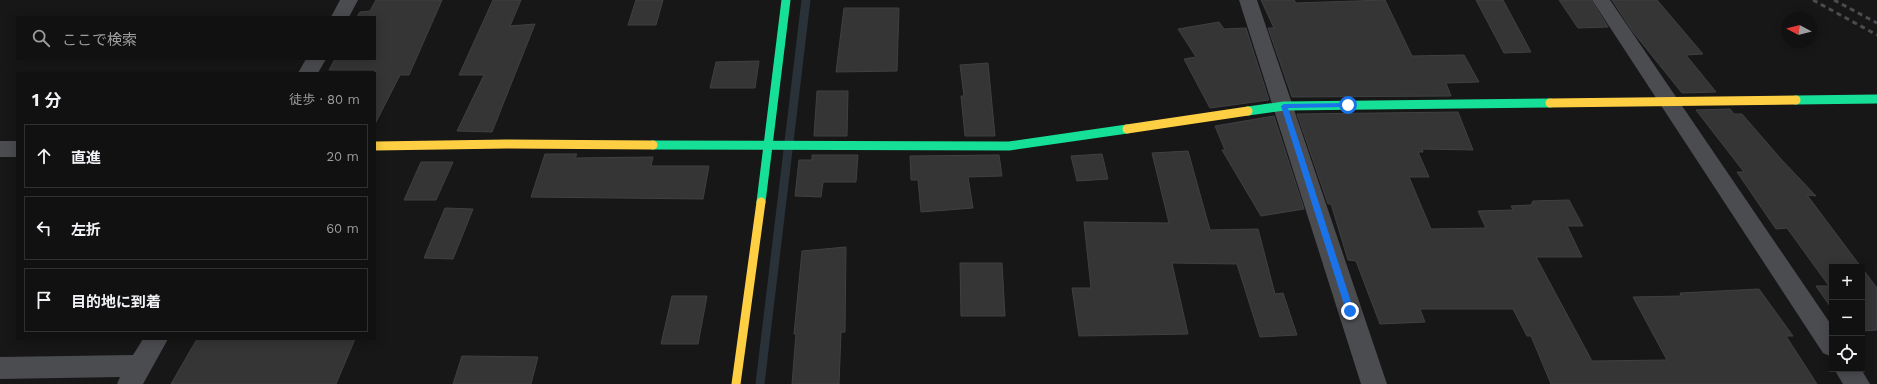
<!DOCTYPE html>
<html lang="ja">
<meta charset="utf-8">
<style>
body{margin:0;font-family:"Work Sans","Noto Sans JP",sans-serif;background:#1e1f1f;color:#f1f3f6}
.controls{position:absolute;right:12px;bottom:12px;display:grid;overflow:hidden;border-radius:0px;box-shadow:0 2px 10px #0003}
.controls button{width:36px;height:36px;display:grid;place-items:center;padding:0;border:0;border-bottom:1px solid #303131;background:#111;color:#f1f3f6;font:20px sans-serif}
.compass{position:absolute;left:1781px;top:12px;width:36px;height:36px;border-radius:50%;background:#111;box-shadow:0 2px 10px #0003;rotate:277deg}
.stop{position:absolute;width:12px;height:12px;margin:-9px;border:3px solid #1a73e8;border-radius:50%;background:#fff}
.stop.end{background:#1a73e8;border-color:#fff;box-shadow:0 1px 4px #0008}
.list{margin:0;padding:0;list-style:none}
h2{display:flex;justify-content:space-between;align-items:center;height:52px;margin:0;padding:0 16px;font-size:17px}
h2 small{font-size:13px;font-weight:400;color:#9c9d9f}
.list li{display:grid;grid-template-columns:26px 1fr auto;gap:12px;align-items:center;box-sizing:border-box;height:64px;margin:0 8px 8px;padding:0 8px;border:1px solid #303131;border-radius:0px}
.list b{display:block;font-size:15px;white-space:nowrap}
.list em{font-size:13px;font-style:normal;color:#9c9d9f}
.icon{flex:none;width:22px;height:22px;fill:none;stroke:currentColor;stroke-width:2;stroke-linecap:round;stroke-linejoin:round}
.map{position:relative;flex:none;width:1877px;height:384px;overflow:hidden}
.search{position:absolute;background:#111;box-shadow:0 2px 10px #0003;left:16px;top:16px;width:360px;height:44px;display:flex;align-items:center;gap:10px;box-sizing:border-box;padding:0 14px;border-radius:0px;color:#9c9d9f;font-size:15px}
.panel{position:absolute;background:#111;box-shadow:0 2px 10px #0003;left:16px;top:72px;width:360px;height:268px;border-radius:0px}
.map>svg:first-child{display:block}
</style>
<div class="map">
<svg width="1877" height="384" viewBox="0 0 1877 384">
<rect width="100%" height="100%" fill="#171717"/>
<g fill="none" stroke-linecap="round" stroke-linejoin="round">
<polyline stroke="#2a3239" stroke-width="9" points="760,384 806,0"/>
</g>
<g fill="#353536" stroke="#3f4043">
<polygon points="376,0 442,0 409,75 400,75 375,124 375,70 329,70 335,59 375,59 375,17 357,17 360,12 370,11"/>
<polygon points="493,0 521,0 510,26 535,24 492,132 457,131 484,75 459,75"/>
<polygon points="636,0 663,0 656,25 628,25"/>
<polygon points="1261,0 1294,0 1296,3 1385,0 1412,56 1464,55 1479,82 1446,83 1451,96 1292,97 1268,28 1274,28"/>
<polygon points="1476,0 1503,0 1531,52 1504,53"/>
<polygon points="1559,0 1591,0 1608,27 1578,28"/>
<polygon points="1612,0 1657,0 1703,54 1686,55 1716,92 1682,93 1633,32"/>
<polygon points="844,8 899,8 897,71 836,72"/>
<polygon points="1219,22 1224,29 1246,28 1269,100 1210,108 1184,59 1196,57 1178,29"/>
<polygon points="759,61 755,88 710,88 716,62"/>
<polygon points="988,63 995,136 965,136 961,96 964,96 960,65"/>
<polygon points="817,91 848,91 847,136 814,136"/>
<polygon points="1730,109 1734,114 1742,114 1781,159 1816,196 1807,195 1861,267 1832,267 1832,309 1816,286 1829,286 1787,228 1776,229 1737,172 1744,172 1696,110"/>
<polygon points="1458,112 1473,150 1422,149 1423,152 1418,152 1429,177 1409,177 1431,229 1486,228 1478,211 1513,210 1511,206 1531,205 1533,201 1569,200 1583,226 1567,226 1582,257 1536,257 1592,361 1667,360 1633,297 1681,296 1680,293 1759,289 1793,336 1786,336 1817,384 1551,384 1531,336 1527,336 1513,309 1420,309 1425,322 1380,324 1356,261 1348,260 1331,204 1328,204 1297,114"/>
<polygon points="1274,116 1304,209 1261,216 1222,150 1225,150 1215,126"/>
<polygon points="1188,151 1210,230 1258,229 1275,294 1283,293 1297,335 1260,337 1237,264 1172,263 1188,334 1079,336 1072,288 1091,288 1084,222 1169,223 1152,153"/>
<polygon points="545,154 577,154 575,158 653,157 651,166 709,166 703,199 531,197"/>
<polygon points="1102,154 1108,179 1077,181 1071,156"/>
<polygon points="812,155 858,155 856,182 823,182 821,197 795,196 799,160 812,160"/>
<polygon points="999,155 1002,176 968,177 973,208 921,212 918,180 911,180 910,156"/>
<polygon points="421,162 453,162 436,200 404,200"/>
<polygon points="445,208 473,209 453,259 424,258"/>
<polygon points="846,247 845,332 841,332 839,384 792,384 796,334 794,334 802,251"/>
<polygon points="960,263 1002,263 1005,316 961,316"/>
<polygon points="1862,268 1877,288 1877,330 1862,331"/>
<polygon points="672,296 707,296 698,344 661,344"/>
<polygon points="197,339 355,339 336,384 171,384"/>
<polygon points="462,356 538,357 531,384 453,384"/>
</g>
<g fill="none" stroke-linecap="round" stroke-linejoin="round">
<g fill="#4b4c50" fill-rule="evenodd">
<polygon points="340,0 358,0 349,17 331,17"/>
<polygon points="1239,0 1257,0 1387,384 1361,384"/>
<polygon points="1592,0 1610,0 1832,326 1832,357 1823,353"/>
<polygon points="306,59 326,59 318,73 298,73"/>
<rect x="0" y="141" width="17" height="16"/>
<polygon points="143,339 168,339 143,384 117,384 120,377 0,379 0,357 133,355"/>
<polygon points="1834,369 1861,369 1870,384 1843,384"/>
</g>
<g stroke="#16e098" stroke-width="9">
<polyline points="1796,100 1877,99"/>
<polyline points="1248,111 1284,106 1550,103"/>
<polyline points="653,145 1009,146 1127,129"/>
<polyline points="761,202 786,0"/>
</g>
<g stroke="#ffcf43" stroke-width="9">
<polyline points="1550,103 1796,100"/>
<polyline points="1127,129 1248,111"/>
<polyline points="375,146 507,144 653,145"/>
<polyline points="736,384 761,202"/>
</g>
<g stroke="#4b4c4f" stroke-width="3" stroke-dasharray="5 4" stroke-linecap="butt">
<polyline points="1813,0 1877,35"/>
<polyline points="1834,0 1877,23"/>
</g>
</g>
<polygon fill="#1a73e8" points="1348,103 1351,105 1348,107 1288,108 1354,311 1350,314 1346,311 1281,106 1284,104"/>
</svg>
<div class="controls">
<button>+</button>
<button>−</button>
<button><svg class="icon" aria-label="locate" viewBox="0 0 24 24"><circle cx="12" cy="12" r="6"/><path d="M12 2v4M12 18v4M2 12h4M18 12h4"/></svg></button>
</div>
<svg class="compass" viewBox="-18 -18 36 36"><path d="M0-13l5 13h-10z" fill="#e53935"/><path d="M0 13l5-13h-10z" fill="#9c9d9f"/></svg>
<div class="stop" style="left:1348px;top:105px"></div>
<div class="stop end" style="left:1350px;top:311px"></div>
<div class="search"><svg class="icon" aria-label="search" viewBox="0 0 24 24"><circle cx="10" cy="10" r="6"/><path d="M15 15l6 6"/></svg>ここで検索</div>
<section class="panel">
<h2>1 分<small>徒歩 · 80 m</small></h2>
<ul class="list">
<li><svg class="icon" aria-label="ahead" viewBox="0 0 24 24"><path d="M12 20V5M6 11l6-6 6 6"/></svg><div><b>直進</b></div><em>20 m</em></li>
<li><svg class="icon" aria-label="left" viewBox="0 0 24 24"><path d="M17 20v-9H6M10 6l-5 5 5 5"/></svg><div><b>左折</b></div><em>60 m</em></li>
<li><svg class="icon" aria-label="arrive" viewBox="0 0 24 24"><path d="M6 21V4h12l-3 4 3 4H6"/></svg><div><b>目的地に到着</b></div></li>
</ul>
</section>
</div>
